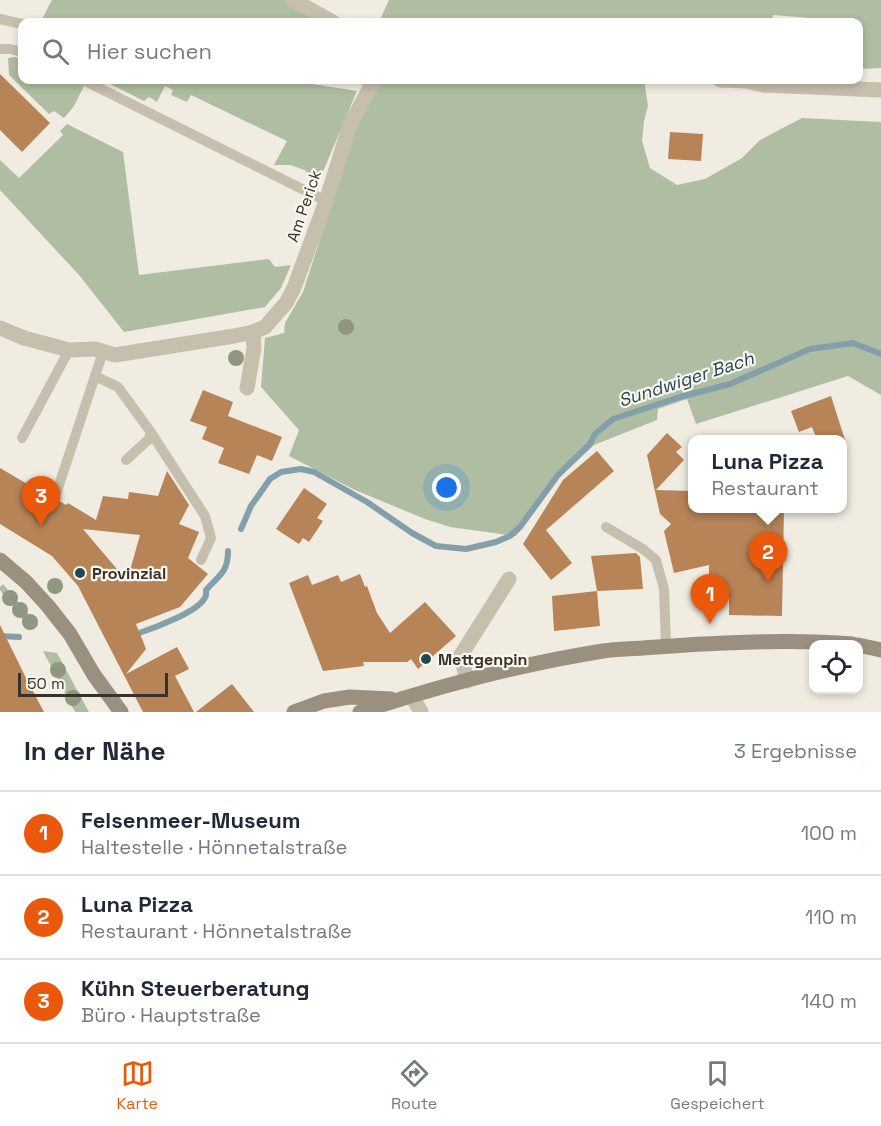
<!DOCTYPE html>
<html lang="de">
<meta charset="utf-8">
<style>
body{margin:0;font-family:"Space Grotesk",sans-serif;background:#f2f2f3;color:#1f2937}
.controls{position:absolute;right:18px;bottom:18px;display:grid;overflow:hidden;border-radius:12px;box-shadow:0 3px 9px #0003}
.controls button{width:54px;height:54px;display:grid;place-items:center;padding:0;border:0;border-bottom:2px solid #e0e1e3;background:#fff;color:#1f2937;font:30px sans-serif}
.scale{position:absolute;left:18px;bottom:15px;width:150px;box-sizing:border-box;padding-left:6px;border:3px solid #37312b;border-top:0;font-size:16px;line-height:21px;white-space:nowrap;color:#37312b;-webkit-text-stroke:4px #f8f6ed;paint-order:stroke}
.you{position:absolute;left:447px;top:488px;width:21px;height:21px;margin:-15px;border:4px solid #fff;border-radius:50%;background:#1a73e8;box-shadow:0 0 0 9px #1a73e833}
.badge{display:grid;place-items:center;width:39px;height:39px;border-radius:50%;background:#ea580c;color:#fff;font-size:20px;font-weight:700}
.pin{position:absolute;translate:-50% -50px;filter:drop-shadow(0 2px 3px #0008)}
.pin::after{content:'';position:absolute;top:32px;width:21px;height:18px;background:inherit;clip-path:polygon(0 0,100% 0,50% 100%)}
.popup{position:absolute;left:688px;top:435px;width:159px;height:78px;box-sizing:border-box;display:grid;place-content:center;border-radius:12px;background:#fff;filter:drop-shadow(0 2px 4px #0005);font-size:20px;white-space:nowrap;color:#747a83}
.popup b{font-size:22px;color:#1f2937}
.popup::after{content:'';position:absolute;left:50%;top:100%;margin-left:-12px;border:12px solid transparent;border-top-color:#fff}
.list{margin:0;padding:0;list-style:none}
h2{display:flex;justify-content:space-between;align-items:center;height:78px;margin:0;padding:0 24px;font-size:26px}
h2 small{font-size:20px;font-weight:400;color:#747a83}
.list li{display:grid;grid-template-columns:39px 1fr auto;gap:18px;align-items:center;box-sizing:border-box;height:84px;padding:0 24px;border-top:2px solid #e0e1e3}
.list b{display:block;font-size:22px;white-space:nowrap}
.list p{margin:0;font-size:20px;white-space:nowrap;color:#747a83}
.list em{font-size:20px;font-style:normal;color:#747a83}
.icon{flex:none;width:33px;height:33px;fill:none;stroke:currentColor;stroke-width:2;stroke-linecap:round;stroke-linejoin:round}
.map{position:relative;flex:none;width:881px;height:712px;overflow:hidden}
.search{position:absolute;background:#fff;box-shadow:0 3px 9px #0003;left:18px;right:18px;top:18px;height:66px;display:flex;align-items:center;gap:15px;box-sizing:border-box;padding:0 21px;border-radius:12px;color:#747a83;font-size:22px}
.sheet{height:330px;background:#fff}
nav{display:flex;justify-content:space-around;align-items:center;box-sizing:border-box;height:84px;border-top:2px solid #e0e1e3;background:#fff;font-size:16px;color:#747a83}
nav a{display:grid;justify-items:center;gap:3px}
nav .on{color:#ea580c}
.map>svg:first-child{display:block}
</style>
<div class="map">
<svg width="881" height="712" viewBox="0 0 881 712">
<rect width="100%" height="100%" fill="#f0ece1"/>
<g fill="#afbea2">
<polygon points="52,0 285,0 325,22 50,22 41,21"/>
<polygon points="389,0 881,0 881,68 859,69 863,37 860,36 861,22 773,15 772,22 379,22"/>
<polygon points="15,57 22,59 22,80 71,80 84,86 74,106 64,118 54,111 49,114 9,75 8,58"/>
<polygon points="102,80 286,80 357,91 317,186 305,170 290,165 274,165 287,141 191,95 187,102 171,95 173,90 165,86 157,102 149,97 144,101"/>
<polygon points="380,80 644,80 648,106 644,121 642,141 650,168 677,185 705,179 742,158 760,140 802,118 881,122 881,395 848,376 696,424 687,399 658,409 657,420 594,445 558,478 516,536 450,527 425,519 355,490 289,456 299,430 261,387 265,338 284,333 285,323 303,292 370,85"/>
<polygon points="67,124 123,152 139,275 269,259 275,267 291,265 281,288 265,307 124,332 79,275 0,190 0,160 19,178 63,135 60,131"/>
<polygon points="3,584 38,625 37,627 28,627 0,590 0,587"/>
<polygon points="43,651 57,653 89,712 75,712"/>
</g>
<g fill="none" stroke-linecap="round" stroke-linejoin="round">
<g stroke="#83a0aa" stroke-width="6">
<polyline points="241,529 251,506 270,479 281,472 301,469 314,472 367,502 412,533 436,546 466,549 496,542 510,536 520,527 558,475 590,444 595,434 613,419 680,397 730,384 810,349 853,343 881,354"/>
<path d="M139 633C154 628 197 612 204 599 207 596 206 594 206 590 219 575 228 573 228 551"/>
<polyline points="0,636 19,637"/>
</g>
</g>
<g fill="#b78458" fill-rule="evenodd">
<polygon points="0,74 50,123 22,152 0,130"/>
<polygon points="670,132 703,134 701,161 668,159"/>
<polygon points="203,390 233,402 228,416 282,437 272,461 257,455 249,474 218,463 224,448 202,439 207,427 190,421"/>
<polygon points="831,396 845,440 817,440 812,427 799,432 791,411"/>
<polygon points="667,433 682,447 676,452 684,460 656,490 693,491 693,508 784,508 782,616 729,615 729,590 709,589 709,565 674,573 664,531 671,524 660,514 647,455"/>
<polygon points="597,451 614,471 546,530 572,563 551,580 523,544 563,480"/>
<path d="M0 468 34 488 35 486 54 498 66 505 68 503 96 520 103 496 128 499 129 492 158 496 167 471 189 505 179 524 199 532 188 558 208 574 180 607 136 624 146 649 126 674 177 647 189 669 175 676 194 712H143L78 586 52 556 0 524ZM83 529 140 535 127 581Z"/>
<polygon points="304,488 327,504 317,518 323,521 309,542 303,538 299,544 276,529"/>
<polygon points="636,553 640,557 643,589 597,591 600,626 554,631 552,596 597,591 591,556"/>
<polygon points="360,574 365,587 367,586 377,613 390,633 425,602 456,636 418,669 411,659 407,662 363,662 364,666 323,671 289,583 308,575 312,585 338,575 341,582"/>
<polygon points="0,625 26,678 44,712 0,712"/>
<polygon points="232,684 254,712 196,712"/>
</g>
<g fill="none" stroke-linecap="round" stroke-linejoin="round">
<g stroke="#c7bfae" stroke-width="10">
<polyline points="0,19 22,24"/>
<polyline points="0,49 10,49 22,52"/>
<polyline points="83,80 326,201"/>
<polyline points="95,376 118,387 150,431 150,436 148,440 126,460"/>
<polyline points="150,431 205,516 211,538 201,560"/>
<polyline points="22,438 69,350"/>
<polyline points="57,491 103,352"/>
<polyline points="606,527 643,549 656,560 664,589 666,646"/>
</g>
<g stroke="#c7bfae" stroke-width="15">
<polyline points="293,0 333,22"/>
<polyline points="720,80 746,81 763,85 881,90"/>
<polyline points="0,328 24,338 69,350 95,349 115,355 234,336 253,332 265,327 286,303 294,288 326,201 350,125 374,80"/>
<polyline points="247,388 254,348 253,332"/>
<polyline points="467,681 461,655 509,579"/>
<polyline points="412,696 421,712"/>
</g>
<g stroke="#9b8f7f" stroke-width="15">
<polyline points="0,560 26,582 48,606 70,634 94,675 121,712"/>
<polyline points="858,645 881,650"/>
<polyline points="294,712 324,701 350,697 391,699"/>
<path d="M360 712C439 686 521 664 603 651 616 649 630 649 643 648 671 646 698 644 725 643 768 641 810 640 852 644"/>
</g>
</g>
<g fill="#8f9781">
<circle cx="346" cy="327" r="8"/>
<circle cx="236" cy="358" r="8"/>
<circle cx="55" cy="586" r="8"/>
<circle cx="10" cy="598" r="8"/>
<circle cx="20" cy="610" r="8"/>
<circle cx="30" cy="622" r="8"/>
<circle cx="58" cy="670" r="8"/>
<circle cx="73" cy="698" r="8"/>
</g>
<g fill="#264654" stroke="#f8f6ed" stroke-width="2">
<circle cx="80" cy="573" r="6"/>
<circle cx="426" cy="659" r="6"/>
</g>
<g text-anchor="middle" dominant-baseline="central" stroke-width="4.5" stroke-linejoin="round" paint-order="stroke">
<g font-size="16" fill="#37312b" stroke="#f8f6ed">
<text transform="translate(304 206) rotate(-71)">Am Perick</text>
</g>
<g font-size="16" font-weight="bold" fill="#37312b" stroke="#f8f6ed" text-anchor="start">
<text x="92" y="573">Provinzial</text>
<text x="438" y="659">Mettgenpin</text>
</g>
<g font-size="18" font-style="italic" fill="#264654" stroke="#f8f6ed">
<text transform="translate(686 379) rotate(-18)">Sundwiger Bach</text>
</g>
</g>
</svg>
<div class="controls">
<button><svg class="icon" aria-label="locate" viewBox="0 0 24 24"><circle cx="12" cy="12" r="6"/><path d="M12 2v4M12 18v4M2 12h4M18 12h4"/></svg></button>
</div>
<div class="scale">50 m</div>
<div class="you"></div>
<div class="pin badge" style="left:710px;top:624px">1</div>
<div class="pin badge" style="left:768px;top:582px">2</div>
<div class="popup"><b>Luna Pizza</b>Restaurant</div>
<div class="pin badge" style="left:41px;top:526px">3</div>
<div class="search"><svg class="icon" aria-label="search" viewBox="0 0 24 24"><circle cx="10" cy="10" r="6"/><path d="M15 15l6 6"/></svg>Hier suchen</div>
</div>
<section class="sheet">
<h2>In der Nähe<small>3 Ergebnisse</small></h2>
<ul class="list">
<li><span class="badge">1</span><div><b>Felsenmeer-Museum</b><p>Haltestelle · Hönnetalstraße</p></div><em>100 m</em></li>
<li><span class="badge">2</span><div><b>Luna Pizza</b><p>Restaurant · Hönnetalstraße</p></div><em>110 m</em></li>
<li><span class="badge">3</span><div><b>Kühn Steuerberatung</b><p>Büro · Hauptstraße</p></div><em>140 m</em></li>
</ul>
</section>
<nav>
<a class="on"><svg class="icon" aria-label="map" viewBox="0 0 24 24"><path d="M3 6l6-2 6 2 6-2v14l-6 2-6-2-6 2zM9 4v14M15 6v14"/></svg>Karte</a>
<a><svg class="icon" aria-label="directions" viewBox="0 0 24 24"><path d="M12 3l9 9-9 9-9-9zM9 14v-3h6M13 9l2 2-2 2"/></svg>Route</a>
<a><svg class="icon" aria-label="saved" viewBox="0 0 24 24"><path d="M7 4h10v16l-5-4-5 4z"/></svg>Gespeichert</a>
</nav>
